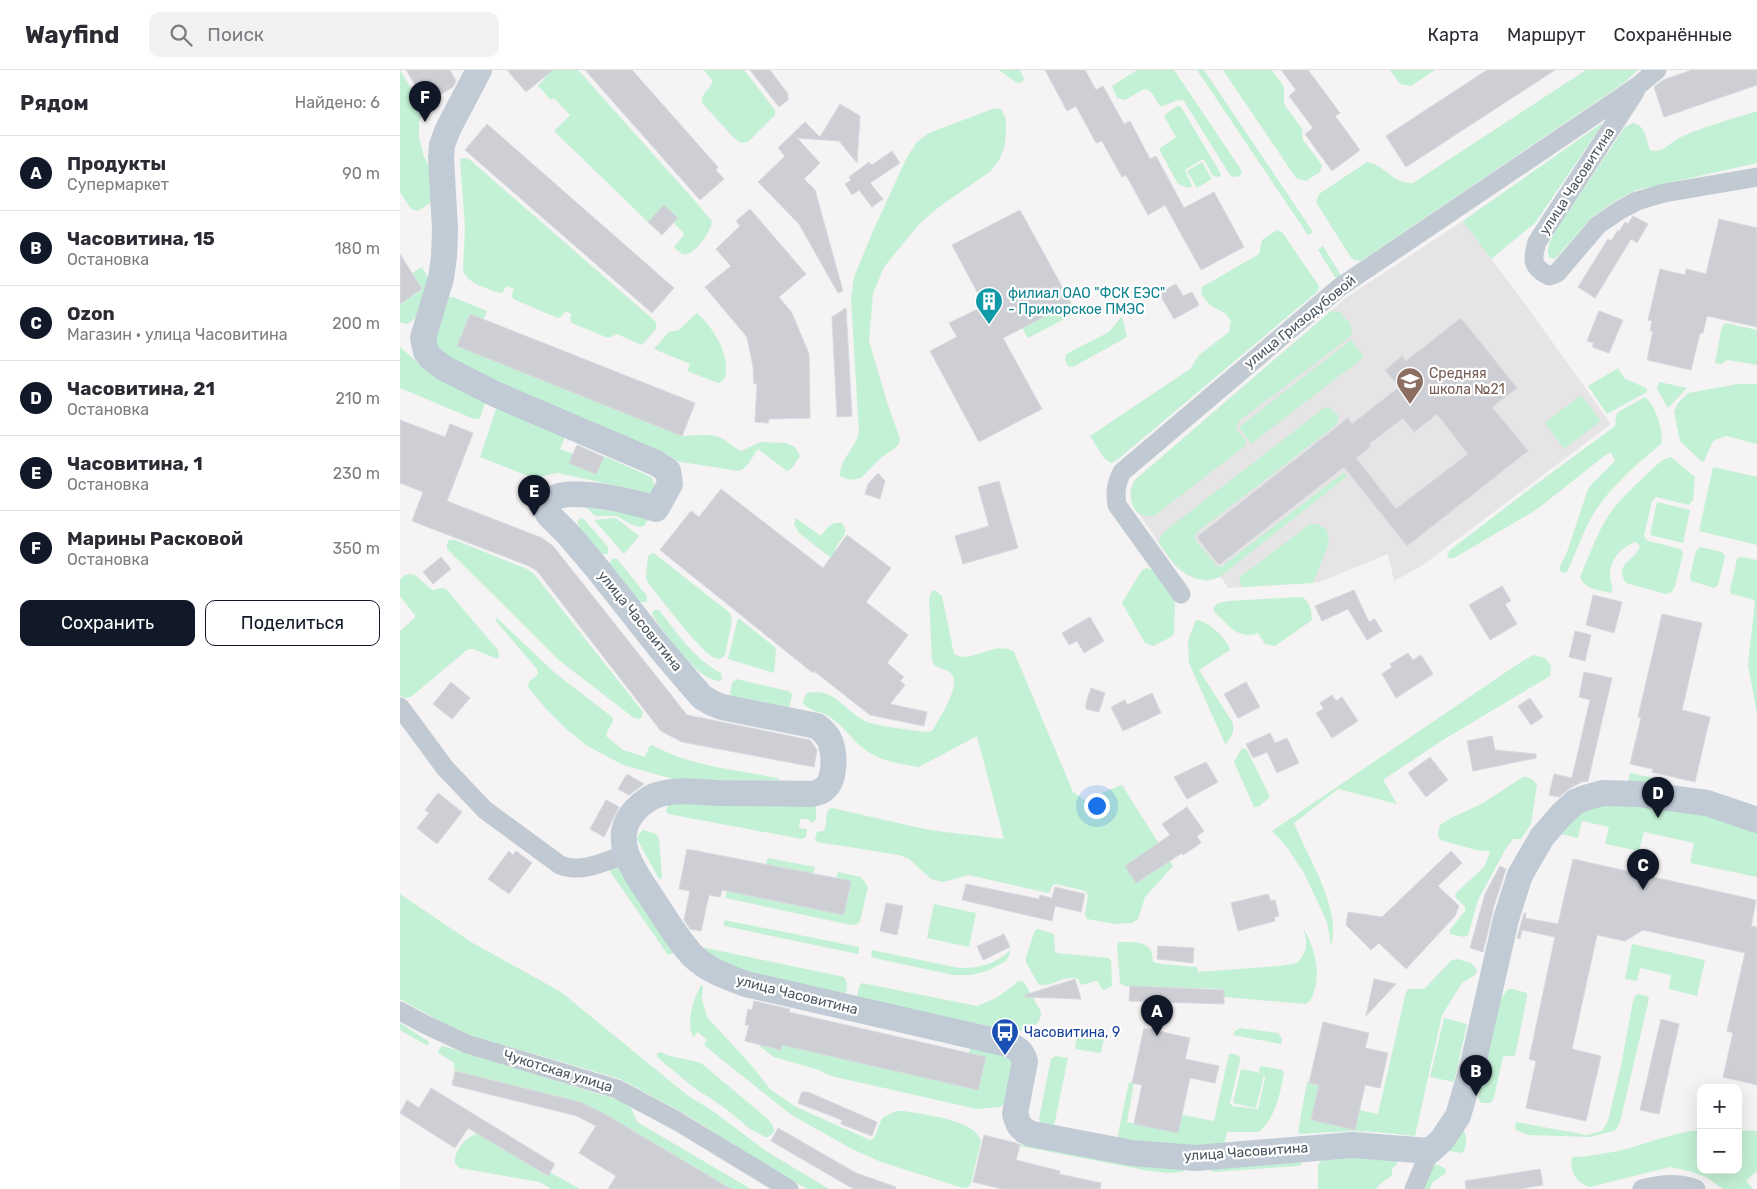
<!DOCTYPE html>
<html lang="ru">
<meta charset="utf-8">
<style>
body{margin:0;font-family:Rubik,sans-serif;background:#f2f2f3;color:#2b2b33}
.controls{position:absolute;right:15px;bottom:15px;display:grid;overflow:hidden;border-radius:10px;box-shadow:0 5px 20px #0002}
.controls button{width:45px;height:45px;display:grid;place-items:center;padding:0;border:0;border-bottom:1px solid #e1e1e2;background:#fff;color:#2b2b33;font:25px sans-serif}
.you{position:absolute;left:696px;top:735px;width:18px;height:18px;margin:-12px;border:4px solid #fff;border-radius:50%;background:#1a73e8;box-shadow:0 0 0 8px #1a73e833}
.badge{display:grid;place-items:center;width:32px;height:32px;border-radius:50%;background:#111827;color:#fff;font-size:16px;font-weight:700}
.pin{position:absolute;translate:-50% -41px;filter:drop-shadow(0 1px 2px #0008)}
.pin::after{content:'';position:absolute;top:26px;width:18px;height:15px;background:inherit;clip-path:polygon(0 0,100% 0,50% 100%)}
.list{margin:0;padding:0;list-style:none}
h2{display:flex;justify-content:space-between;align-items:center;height:65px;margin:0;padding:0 20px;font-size:21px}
h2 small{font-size:16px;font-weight:400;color:#7c7c81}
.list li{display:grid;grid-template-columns:32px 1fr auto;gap:15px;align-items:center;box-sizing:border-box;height:75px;padding:0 20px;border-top:1px solid #e1e1e2}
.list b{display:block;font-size:19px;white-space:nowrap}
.list p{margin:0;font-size:16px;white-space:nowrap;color:#7c7c81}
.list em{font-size:16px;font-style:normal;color:#7c7c81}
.actions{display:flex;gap:10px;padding:15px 20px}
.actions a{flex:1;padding:11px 0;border:1px solid #111827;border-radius:10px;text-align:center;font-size:18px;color:#111827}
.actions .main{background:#111827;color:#fff}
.icon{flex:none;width:28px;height:28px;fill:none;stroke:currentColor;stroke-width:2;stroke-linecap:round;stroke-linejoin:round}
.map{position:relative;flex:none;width:1357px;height:1119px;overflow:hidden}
header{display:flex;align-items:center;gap:30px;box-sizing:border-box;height:70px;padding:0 25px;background:#fff;border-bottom:1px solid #e1e1e2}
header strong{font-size:24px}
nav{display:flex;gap:28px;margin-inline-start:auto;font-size:18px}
.search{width:350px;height:45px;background:#f2f2f3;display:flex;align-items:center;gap:12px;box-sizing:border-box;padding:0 18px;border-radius:10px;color:#7c7c81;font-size:19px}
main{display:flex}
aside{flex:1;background:#fff}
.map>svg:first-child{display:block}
</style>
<header>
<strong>Wayfind</strong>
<div class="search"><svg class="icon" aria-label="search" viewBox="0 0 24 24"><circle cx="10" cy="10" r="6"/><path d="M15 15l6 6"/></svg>Поиск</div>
<nav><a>Карта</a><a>Маршрут</a><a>Сохранённые</a></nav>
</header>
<main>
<aside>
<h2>Рядом<small>Найдено: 6</small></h2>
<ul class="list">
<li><span class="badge">A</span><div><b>Продукты</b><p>Супермаркет</p></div><em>90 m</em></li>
<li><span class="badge">B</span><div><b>Часовитина, 15</b><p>Остановка</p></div><em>180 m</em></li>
<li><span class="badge">C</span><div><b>Ozon</b><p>Магазин · улица Часовитина</p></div><em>200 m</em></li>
<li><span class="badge">D</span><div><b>Часовитина, 21</b><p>Остановка</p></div><em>210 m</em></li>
<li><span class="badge">E</span><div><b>Часовитина, 1</b><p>Остановка</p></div><em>230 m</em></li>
<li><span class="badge">F</span><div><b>Марины Расковой</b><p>Остановка</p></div><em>350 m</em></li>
</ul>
<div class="actions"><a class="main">Сохранить</a><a>Поделиться</a></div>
</aside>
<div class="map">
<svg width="1357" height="1119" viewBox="0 0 1357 1119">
<rect width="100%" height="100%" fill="#f5f3f3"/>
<polygon fill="#e6e4e5" points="1063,151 1128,238 1211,354 1023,495 994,511 988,484 920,512 828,518 821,507 806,511 787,505 774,495 732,434 730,425 731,418 735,410 947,227"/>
<g fill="#c3f1d5">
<polygon points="0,0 20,33 23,43 19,52 19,67 24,87 32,102 31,132 18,141 11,139 0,122"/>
<path d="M140 0H178L295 131 312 151C312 160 294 187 283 184 280 183 276 179 274 177L284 165 283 162 274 153 278 148 264 135 248 152 154 61 170 45 154 28 151 30 138 16 145 8Z"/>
<path d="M304 0H344L375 40V45L348 72 341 73 334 68 302 33C301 23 309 20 312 13V10Z"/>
<polygon points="599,0 620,0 624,9 622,12 617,13"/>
<path d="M737 0H774L842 101 840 106 833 107 830 105 784 31C774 27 769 37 760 36 755 29 752 19 744 19L725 30 717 28 712 16Z"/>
<polygon points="797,0 804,0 913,162 908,165"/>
<polygon points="823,0 872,0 884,17 884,34 902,59 903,70 922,95 920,102 906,111 896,108"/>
<polygon points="990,0 1035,0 1011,16 1000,14"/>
<path d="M1186 0H1238L1225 12 961 191 952 189 916 132 919 124 967 92C988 96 990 113 1013 113Z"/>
<polygon points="777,36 781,37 821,104 820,107 813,106 804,90 801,90 785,100 792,116 788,118 778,114 759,79 776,67 764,46"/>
<path d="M595 38 601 39 606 49V65L604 78 599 90 591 101 539 137 520 153 484 197 473 223 469 271 487 332 500 369 499 374 495 378 482 387 461 408 450 410 440 406C440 388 455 380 459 362L451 228 454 207 473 161 507 87 517 72 529 63Z"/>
<path d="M1357 41V93L1237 120 1216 130 1191 148 1157 187 1153 189 1149 187C1146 177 1151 170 1155 161L1225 57 1233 53C1247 57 1245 67 1250 80 1262 85 1271 71 1281 67 1305 56 1332 49 1357 41Z"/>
<polygon points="1201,54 1202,55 1135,153 1091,189 1063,151"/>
<path d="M64 88 69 89 256 252V259L242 275 217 264 208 268 172 253 170 249 171 244 165 241 162 246 158 248 113 229 112 225 114 219 106 216 103 222 99 223C87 218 68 214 63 201L65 157 60 89Z"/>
<polygon points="802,92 812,109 797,118 787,101"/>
<polygon points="877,160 882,162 919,216 918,221 717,390 711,393 704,388 690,366 790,299 799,285 829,262 831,251 826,244 810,235 801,224 802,217 859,184 862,170"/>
<polygon points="923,176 942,207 937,210 918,180"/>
<path d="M22 197 29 209C25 225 23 248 6 254L0 252V234L22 220 12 203Z"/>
<path d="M50 227H53L87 241 84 249 70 244 57 276 282 366C295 366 308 362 321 368 329 372 334 378 341 381L361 372 386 373 395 377 400 386 392 398 387 401 358 379C352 387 347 400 338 401L275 391 204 362 49 288 40 280 35 270 47 230Z"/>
<polygon points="671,233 676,243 628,268 622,258"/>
<path d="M931 241 940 242C947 250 955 256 950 267L838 352 836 359 846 371 845 376 754 446C732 449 726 427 735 410Z"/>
<path d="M297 243C304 249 312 259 317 268 323 277 334 310 318 313L287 301 290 294 254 279 269 262 279 260Z"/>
<polygon points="722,246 727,267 673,297 668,296 665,290 666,284 709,262"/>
<polygon points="1326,253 1357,260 1357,295 1327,290 1321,294 1315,293 1322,256"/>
<polygon points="951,270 964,287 851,374 839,357"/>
<polygon points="0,277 25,299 85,333 80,348 74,349 0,318"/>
<polygon points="1218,298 1224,308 1246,318 1247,322 1207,344 1188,316"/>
<polygon points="1259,312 1287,318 1268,338 1257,319"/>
<polygon points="1338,314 1357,314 1357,374 1326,366 1313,371 1304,391 1302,392 1280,371 1274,342 1278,333 1288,323"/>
<polygon points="1181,325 1201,351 1164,379 1145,353"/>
<path d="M1245 327C1256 336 1264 361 1261 374 1237 394 1211 416 1194 443 1183 461 1176 483 1167 502L1162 503 1159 498 1167 482 1187 422 1191 415 1215 391 1211 382 1203 387 1136 440 1054 488H1047L1049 481 1131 418 1215 356 1216 346 1218 342Z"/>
<path d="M929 337 938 345V351L935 356 796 463 795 469 817 496 821 497 943 403 947 405 946 407 821 506C817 508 810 511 805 510 783 509 771 490 759 473L761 466 765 461 924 338Z"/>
<path d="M99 338 165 367 160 379 173 384 196 404 204 386 251 407C255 412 256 420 249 423L158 403 133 408 80 387 96 339Z"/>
<path d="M1271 387 1295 407 1293 430 1289 435 1256 427 1252 431 1244 466 1248 471 1281 479 1283 484 1275 516 1272 522 1266 524 1226 513C1213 493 1236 491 1240 476L1236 472C1221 476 1209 491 1210 506 1210 512 1213 516 1212 523 1199 520 1185 520 1180 507 1190 485 1198 458 1214 438 1228 421 1244 407 1260 392L1265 389Z"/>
<polygon points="1313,397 1357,407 1357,475 1299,461"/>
<polygon points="1257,432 1290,440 1283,473 1250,465"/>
<polygon points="186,437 247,447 248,450 244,456 241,457 232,455 217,446 195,446"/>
<polygon points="181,448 184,449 208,477 208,484 203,484 200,483 180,459 177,451"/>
<polygon points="216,448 239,466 224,484 194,450"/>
<path d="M396 448 421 466C427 458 431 451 442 453 451 464 438 470 435 480L473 509 467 516 399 463 394 454Z"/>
<polygon points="910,454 918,454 927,460 929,473 913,513 842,517 839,510 841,506"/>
<polygon points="49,470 55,470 127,499 134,504 243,642 242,647 239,649 234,648 160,591 47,479 47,474"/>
<polygon points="1300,477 1322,482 1325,486 1318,515 1314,518 1291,511 1290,506 1296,481"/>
<path d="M252 483 255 484 330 543 332 551 325 585C322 588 319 590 315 588 302 584 258 525 247 511L246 507 248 486Z"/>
<polygon points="1341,487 1357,490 1357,644 1348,595 1355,530 1331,524 1330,520 1337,489"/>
<polygon points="212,488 217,489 247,526 247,532 242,532 238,531 210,494"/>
<polygon points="746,498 756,501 775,530 774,564 771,567 753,576 745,573 722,533 742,500"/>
<polygon points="10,504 15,505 32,520 43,518 46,519 98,580 99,588 95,588 73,579 68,579 12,626 7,628 0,626 0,561 15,548 15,545 0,526 0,510 5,505"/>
<path d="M533 520 536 521 542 526 554 584C571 595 596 569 614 582L673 722 684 730 722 715 773 796 745 827 738 849 732 853 716 854 687 849 685 844 688 825 685 821 656 814 652 816 650 821 648 823 569 805 543 812 531 809 509 789 499 785 417 772 415 769 417 762 424 761C428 754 424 746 429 739L432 738 529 760 604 769 577 666 519 697C502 694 482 692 467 681 453 672 444 656 430 647 421 641 410 642 403 633L404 628 407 623C435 617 443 640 465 651 474 656 513 660 526 662L532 661C539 649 556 623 554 609 553 606 551 604 550 602L534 595 532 590 529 529 531 523Z"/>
<path d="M902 527C911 533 911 539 912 550L875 576 865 574 858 563C838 570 830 556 815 543L813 538 818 533 828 531Z"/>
<path d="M254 540H259C278 564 294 589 321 603L322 609 320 611C295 609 267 565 253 546L252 543Z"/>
<path d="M97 548 155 603 212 647 213 651 207 662 206 666 223 680 245 687 249 677 252 675C290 696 336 700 378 708L379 710 280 711 223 695 186 675 166 659 147 640 128 617 129 612 138 604 137 599 95 550Z"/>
<polygon points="338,548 376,578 374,603 328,589"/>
<path d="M796 550C807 550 828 569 830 580L799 600 833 653V662L827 673 825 674 789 593 788 571Z"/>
<path d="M1133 585 1145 588 1151 596 1150 606 1043 670 983 710 997 734 938 719 894 753C908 789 942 838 931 876L927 852 904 803 886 776 872 761 1118 594Z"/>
<polygon points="336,609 388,621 392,624 390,635 388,637 332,626 330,624 332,613"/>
<polygon points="842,678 847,680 870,727 858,737 854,737 834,692"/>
<polygon points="1230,703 1268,711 1258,718 1227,715"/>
<path d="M1123 707C1130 707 1133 709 1137 715L1131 754 1121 769H1113L1105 780 1078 830 1068 865 1064 867 1050 864 1049 861 1065 841V837L1055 827 1056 823 1084 797 1090 783 1089 781 1076 780 1040 770 1038 765 1040 755 1051 748 1083 733Z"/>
<polygon points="269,733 413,735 416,737 416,749 413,753 407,749 400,749 399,758 407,759 406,767 402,769 268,744 266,741"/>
<polygon points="1191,735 1276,737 1357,760 1357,807 1290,793 1294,773 1244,762 1239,781 1205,774 1209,757 1182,751 1178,768 1161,764 1161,758"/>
<polygon points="243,760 256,764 259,769 262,806 261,809 259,809 237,769 239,764"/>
<polygon points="368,788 415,797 413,804 366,794"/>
<polygon points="217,796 223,806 274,883 268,885 207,797"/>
<polygon points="438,802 461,807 468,817 460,851 457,854 451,855 325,828 327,821 444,845 451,812 436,809"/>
<polygon points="0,824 71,872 161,922 287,1025 313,1041 366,1081 429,1119 407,1119 365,1095 287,1045 220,1009 73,966 43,953 0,929"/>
<polygon points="534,834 576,843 569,877 527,868"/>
<polygon points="324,850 459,877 459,883 458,884 324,856"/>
<path d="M903 858C914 875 920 899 915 918 913 925 912 931 905 934L824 927V919L725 916 720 913 717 875 719 872C737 872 753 870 753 892L761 894 797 897 798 902 879 896 897 893C908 881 908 873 903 858Z"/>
<path d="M638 859 654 864 655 881 657 883 709 888 711 891 712 916 704 920 701 918 698 912 696 911 681 915 678 909C665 903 651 919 638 914L626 892V887L635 860Z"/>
<polygon points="1232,874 1305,890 1297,926 1269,919 1271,905 1240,898 1237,911 1225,909"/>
<polygon points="306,878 444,907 447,913 446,924 349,906 301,879"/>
<path d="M472 880 559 898C578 899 595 894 609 881H611L606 891 587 901 571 905H553L474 888 471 886Z"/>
<polygon points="1057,889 1071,893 1077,900 1075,905 1062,913 1042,945 1015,1066 976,1062 951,1061 900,1064 898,1062 907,1012 919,1015 911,1050 954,1060 959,1040 978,1044 1006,922 1009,919 1022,919 1025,918 1052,890"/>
<path d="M618 911 624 912 641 942C642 958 621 961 609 962L460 930 457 926 459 916 462 913 577 936 596 928 613 916Z"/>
<path d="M301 915 303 916 302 930 307 947 351 995 371 1020 396 1037 470 1070 474 1068 482 1048 496 1041H504C524 1045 575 1049 581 1071L571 1113 568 1117 563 1118 481 1092 452 1079 390 1044 310 980 304 975 307 970 298 962 293 967C286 950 293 931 301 915Z"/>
<polygon points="1108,919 1113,919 1127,923 1127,927 1115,986 1105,986 1103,987 1094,1027 1091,1033 1081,1033 1078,1028 1100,930"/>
<polygon points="1238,924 1247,926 1249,929 1220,1052 1216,1060 1191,1067 1128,1065 1116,1060 1115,1056 1116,1052 1187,1065 1202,1061 1208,1051 1221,996 1233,931 1235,926"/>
<polygon points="1044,948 1067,954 1054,1012 1030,1007"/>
<polygon points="0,953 28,971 29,975 26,975 0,960"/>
<polygon points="840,958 878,963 882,969 881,974 833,965 835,961"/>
<polygon points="697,962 704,968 701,983 675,979 677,963"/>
<polygon points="383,972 578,1020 586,987 569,983 571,975 602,984 613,992 606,1032 600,1037 577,1039 431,1006 416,999 374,987 357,974 381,979"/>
<polygon points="43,976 218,1030 231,1038 237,1052 351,1119 331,1119 203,1043 55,1001 53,992 38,983 39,979"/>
<path d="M261 982C273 989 287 988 301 993L368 1049 373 1056 374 1062 368 1067H365L350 1059 325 1038 293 1017 257 987V983Z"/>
<path d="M829 984H835L840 987V990L830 1033 832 1036 858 1039 865 1008 864 1005 856 1038 833 1033 841 999 862 1003 858 1000 861 996 882 1000 884 1003C880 1024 876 1047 859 1062H827L824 1074 795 1077 719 1069 718 1066 719 1059 729 1012 734 1013 727 1052 778 1063 782 1045 814 1051Z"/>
<polygon points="656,986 668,988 654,1056 641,1053 639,1049 651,989"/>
<path d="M1063 1060C1067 1066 1067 1074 1064 1081L1060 1083 1046 1080Z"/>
<path d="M1301 1060V1100H1338V1060L1357 1061V1101L1346 1111 1353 1119H1323L1306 1107 1289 1101 1270 1097 1190 1117C1176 1113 1169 1100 1172 1087 1192 1086 1211 1083 1230 1078 1253 1071 1276 1062 1301 1060Z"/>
<path d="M76 1064 80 1065 147 1106 150 1102 180 1119H151L140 1112 59 1098 55 1093C54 1082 65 1067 76 1064Z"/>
<polygon points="620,1074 732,1095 784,1099 784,1100 783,1102 767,1103 744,1100 620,1076"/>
<polygon points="902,1088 902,1094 898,1096 814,1102 809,1099"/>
<polygon points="957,1088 996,1091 997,1094 992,1099 992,1105 979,1115 976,1119 918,1119 918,1095 922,1090"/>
<polygon points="1033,1094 1038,1095 1046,1099 1046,1103 1032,1113 1030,1119 1023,1119"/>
</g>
<g fill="#cdcfd5" stroke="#d7d9de" fill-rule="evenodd">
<polygon points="6,0 50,0 56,11 53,17 26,33"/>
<polygon points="107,0 153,0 126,22"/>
<polygon points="185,0 232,0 318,97 316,100 324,109 300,130"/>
<polygon points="350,0 370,0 388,24 388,30 379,37"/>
<polygon points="645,0 685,0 696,20 703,16 724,54 730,51 750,89 756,86 784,138 814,122 844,177 801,200 765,135 748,145 726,105 722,107 702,71 696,73 676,36 667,41"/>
<polygon points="881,0 908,0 940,43 935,46 960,80 932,101 905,64 913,58 889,26 896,20"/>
<polygon points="1087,0 1155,0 1006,97 986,66"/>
<polygon points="1292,0 1357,0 1357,15 1264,47 1254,17 1263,10"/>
<polygon points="440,34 460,46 457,93 439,71 397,68 420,93 404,109 415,120 443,221 438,223 399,154 358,112 385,86 378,78 405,52 420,67"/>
<polygon points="87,54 274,218 252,243 65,80"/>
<polygon points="492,81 500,93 470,113 483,129 472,137 459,120 452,125 445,114 451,110 449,107 469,92 472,95"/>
<polygon points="264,135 278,148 262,165 248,152"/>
<polygon points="350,139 406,204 379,227 392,243 409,284 410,348 369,349 368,353 355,352 357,314 354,314 353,296 347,267 305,217 331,196 316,179 340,156 336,151"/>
<polygon points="620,140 671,233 603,268 642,339 579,372 530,281 557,267 549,253 582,237 581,234 583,233 552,175"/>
<polygon points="1233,146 1248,154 1237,173 1231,169 1195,228 1178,217 1208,169 1211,171 1218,160 1219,162 1225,152 1228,154"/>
<polygon points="1319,149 1357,158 1357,257 1307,246 1303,263 1300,263 1291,300 1247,290 1253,261 1250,261 1252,251 1248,250 1260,199 1285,205 1286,199 1306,204"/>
<polygon points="0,184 22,219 0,234"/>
<polygon points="776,214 783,226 792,222 799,235 774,249 759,223"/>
<polygon points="446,238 452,346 437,347 432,247"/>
<polygon points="1199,241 1223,250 1209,283 1192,277 1194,273 1187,271"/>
<polygon points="70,244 295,333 282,366 57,276"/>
<path d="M1061 248 1117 318 1092 337 1128 381 1007 476 944 397 819 495 797 467 948 348 952 354 999 317 985 300 1002 286 1006 291ZM1037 344 1068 384 996 439 956 388 971 376 969 374 1003 348 1014 362Z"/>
<polygon points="0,350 45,367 50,354 73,363 47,431 142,468 153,476 287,645 410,670 417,680 414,697 282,672 261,661 137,501 129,496 12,451 23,422 0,413"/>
<polygon points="177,375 204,387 196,404 169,393"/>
<polygon points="478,403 485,411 480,429 465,424 468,414"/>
<polygon points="599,411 618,478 563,494 555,466 589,456 578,417"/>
<polygon points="321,419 423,498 447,465 491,498 466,532 508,565 487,593 504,607 500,611 505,615 490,634 527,642 524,656 470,645 414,601 413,603 260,480 291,441 299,447"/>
<polygon points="41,487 51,499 33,514 23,502"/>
<polygon points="1102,516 1111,531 1105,534 1117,554 1090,570 1069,535"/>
<polygon points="954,520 969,552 975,549 982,561 967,570 948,539 922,551 915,536"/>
<polygon points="1193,525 1222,532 1214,563 1186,555"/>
<polygon points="1262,544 1302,553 1282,640 1310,647 1295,712 1252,702 1253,699 1230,694 1241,648 1238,647"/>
<polygon points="690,547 704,571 684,583 677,571 669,575 662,563"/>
<polygon points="1175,561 1191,565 1185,591 1169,587"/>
<polygon points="1008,583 1013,590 1021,585 1033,604 996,628 982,604 992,597 990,594"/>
<polygon points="1184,602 1212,608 1188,711 1182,712 1170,718 1159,727 1149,725 1154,704 1172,708 1190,630 1179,627"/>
<polygon points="51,612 70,628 52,649 33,634"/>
<polygon points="846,612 860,637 838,648 824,624"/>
<polygon points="691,618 705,623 699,642 686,639 686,633"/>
<polygon points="752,623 761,643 723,661 711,637 725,630 727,635"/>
<polygon points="932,625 936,631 942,627 958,651 932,668 916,643 924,639 920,633"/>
<polygon points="1130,628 1143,647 1131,655 1118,636"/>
<polygon points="870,663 875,673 887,668 899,693 877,703 867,682 853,688 846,674"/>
<polygon points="1092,666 1095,680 1136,684 1136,688 1073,701 1067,671"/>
<polygon points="1030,687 1048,710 1026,727 1008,703"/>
<polygon points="806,692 818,712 787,729 774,707"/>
<polygon points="227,704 244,714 229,725 218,719"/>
<polygon points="38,723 62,742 37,774 17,758 29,743 25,740"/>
<polygon points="206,730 219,737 204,767 190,759"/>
<polygon points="787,737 804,761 797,766 801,773 783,785 782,783 736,813 725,796 770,765 762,754"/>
<polygon points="287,779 451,811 444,845 322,820 320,827 309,825 301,861 290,859 284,850 290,821 279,819"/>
<polygon points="109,781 113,785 116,781 132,793 109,824 88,809"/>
<polygon points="1051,781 1062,793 1038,816 1059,836 1055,846 1006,899 979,873 971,880 946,855 948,842 982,847"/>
<polygon points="1173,789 1356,830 1351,858 1351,856 1357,857 1357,1015 1323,1007 1333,963 1327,961 1345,883 1243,860 1225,871 1197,865 1172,979 1201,986 1186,1051 1126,1038 1136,991 1129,989 1155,867 1122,860 1120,869 1117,868 1124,843 1126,843 1125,848 1158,854"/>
<polygon points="1100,796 1106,799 1094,836 1083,882 1070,878 1085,824"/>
<polygon points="566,814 639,829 640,825 652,828 655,817 685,824 681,842 655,836 652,851 562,830"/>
<polygon points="868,824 871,831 875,830 879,846 874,847 875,851 838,861 831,833"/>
<polygon points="486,833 503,836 497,865 480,861"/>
<polygon points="604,864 610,877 583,890 577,876"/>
<polygon points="758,876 794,878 793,893 757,889"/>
<polygon points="675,909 681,929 625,927 625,925"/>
<polygon points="974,909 996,914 966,946"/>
<polygon points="730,916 824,920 824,934 729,931"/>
<polygon points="354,931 390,939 389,942 586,987 578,1020 382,975 381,980 345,971 349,955 345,955 348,939 352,940"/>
<polygon points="1261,949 1279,954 1259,1044 1240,1040"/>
<polygon points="923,952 969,963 965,978 988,983 980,1018 965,1015 955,1060 911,1050 919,1015 909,1013"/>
<polygon points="744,958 790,968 785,989 819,996 815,1013 790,1008 778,1063 734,1054 742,1015 732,1013"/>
<polygon points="55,1001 180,1032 203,1043 331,1119 208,1119 216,1106 179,1083 196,1056 177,1046 52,1015"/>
<polygon points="31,1018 155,1094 148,1106 68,1058 55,1078 0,1043 7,1030 19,1038"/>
<polygon points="402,1022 408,1022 477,1052 472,1066 441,1054 442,1050 398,1033"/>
<polygon points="378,1058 456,1103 496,1117 496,1119 455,1119 450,1117 371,1071"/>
<polygon points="584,1065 616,1073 620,1075 616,1090 660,1101 659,1104 701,1113 700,1119 603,1119 573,1112"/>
<polygon points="1140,1099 1143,1115 1120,1119 1066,1119 1065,1111"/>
</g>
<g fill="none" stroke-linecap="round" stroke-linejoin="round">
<g stroke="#c1cad2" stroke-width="19">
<path d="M1235 22 1137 172C1132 189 1131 197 1149 206L1157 203 1198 155 1220 140 1237 131 1264 123 1357 107"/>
<path d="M781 524 717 435C715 422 716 414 722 402L940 217 1239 15 1257 0"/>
<path d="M0 637 45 698 85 740 160 795C181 804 206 791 226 784"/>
<polyline points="0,941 24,954 67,974 217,1019 277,1051 389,1119"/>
<polyline points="1014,1119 1030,1081"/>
<path d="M1242 1119C1260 1114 1278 1112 1296 1119"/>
</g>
<path stroke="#c1cbd6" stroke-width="26" d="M79 0 48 59 42 75 41 88 45 159 44 187 41 208 23 268 26 282 31 288 44 298 95 324 256 393 268 401 270 414 256 439C235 432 170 416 152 429L148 436V444L168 464 196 497 260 578 288 611 302 627 312 633 322 637 417 656C422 660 427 664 430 671 435 684 436 711 423 720 420 722 416 723 412 724 380 723 348 723 317 723 296 722 271 718 252 727 245 731 237 737 232 744 209 774 239 807 255 833 267 851 278 870 293 886 307 900 327 907 346 914L608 974C617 978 622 981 625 991L615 1044 619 1055 625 1061 632 1064 732 1083 796 1088 952 1075 1030 1081 1042 1070 1058 1046 1073 994 1106 849 1120 805 1142 767 1162 744 1175 732 1188 727 1203 723 1238 724 1307 733 1357 750"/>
</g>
<defs>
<g id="building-pin" transform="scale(1.4375)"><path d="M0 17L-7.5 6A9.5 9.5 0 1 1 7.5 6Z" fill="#0f9aa8" stroke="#fff"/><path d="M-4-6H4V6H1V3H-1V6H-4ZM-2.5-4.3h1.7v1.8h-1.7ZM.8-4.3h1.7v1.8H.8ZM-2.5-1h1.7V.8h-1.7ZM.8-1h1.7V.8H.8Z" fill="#fff"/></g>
<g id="school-pin" transform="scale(1.4375)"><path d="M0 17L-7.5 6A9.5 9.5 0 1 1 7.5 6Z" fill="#8d6e63" stroke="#fff"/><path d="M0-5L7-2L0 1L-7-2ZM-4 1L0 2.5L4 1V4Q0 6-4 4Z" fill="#fff"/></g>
<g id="bus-pin" transform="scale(1.4375)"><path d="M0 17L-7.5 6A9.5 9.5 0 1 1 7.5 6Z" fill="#1a4fb4" stroke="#fff"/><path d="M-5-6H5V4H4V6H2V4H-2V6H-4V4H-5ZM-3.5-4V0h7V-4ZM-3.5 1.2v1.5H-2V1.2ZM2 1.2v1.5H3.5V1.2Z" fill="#fff"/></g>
</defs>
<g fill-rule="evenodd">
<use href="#building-pin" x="589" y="231"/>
<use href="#school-pin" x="1010" y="311"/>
<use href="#bus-pin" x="605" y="962"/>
</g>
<g text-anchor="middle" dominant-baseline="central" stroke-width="4.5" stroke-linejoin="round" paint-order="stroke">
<g font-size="14" fill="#4a5661" stroke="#fff">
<text transform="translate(1177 111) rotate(-57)">улица Часовитина</text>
<text transform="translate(900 252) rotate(-39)">улица Гризодубовой</text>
<text transform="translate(240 551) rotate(51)">улица Часовитина</text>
<text transform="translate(397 925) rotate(14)">улица Часовитина</text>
<text transform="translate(158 1001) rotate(17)">Чукотская улица</text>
<text transform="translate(846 1082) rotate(-4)">улица Часовитина</text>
</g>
<g font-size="14" fill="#0d838f" stroke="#fff" text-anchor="start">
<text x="608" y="223">филиал ОАО "ФСК ЕЭС"<tspan x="608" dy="16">- Приморское ПМЭС</tspan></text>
</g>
<g font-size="14" fill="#785e54" stroke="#fff" text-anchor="start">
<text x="1029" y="303">Средняя<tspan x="1029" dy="16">школа №21</tspan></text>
</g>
<g font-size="14" fill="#164399" stroke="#fff" text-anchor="start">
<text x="624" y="962">Часовитина, 9</text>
</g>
</g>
</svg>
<div class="controls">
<button>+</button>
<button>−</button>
</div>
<div class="you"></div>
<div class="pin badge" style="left:757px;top:966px">A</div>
<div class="pin badge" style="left:1076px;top:1026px">B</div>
<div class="pin badge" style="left:1243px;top:820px">C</div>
<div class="pin badge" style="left:1258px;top:748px">D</div>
<div class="pin badge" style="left:134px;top:446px">E</div>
<div class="pin badge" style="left:25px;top:52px">F</div>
</div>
</main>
